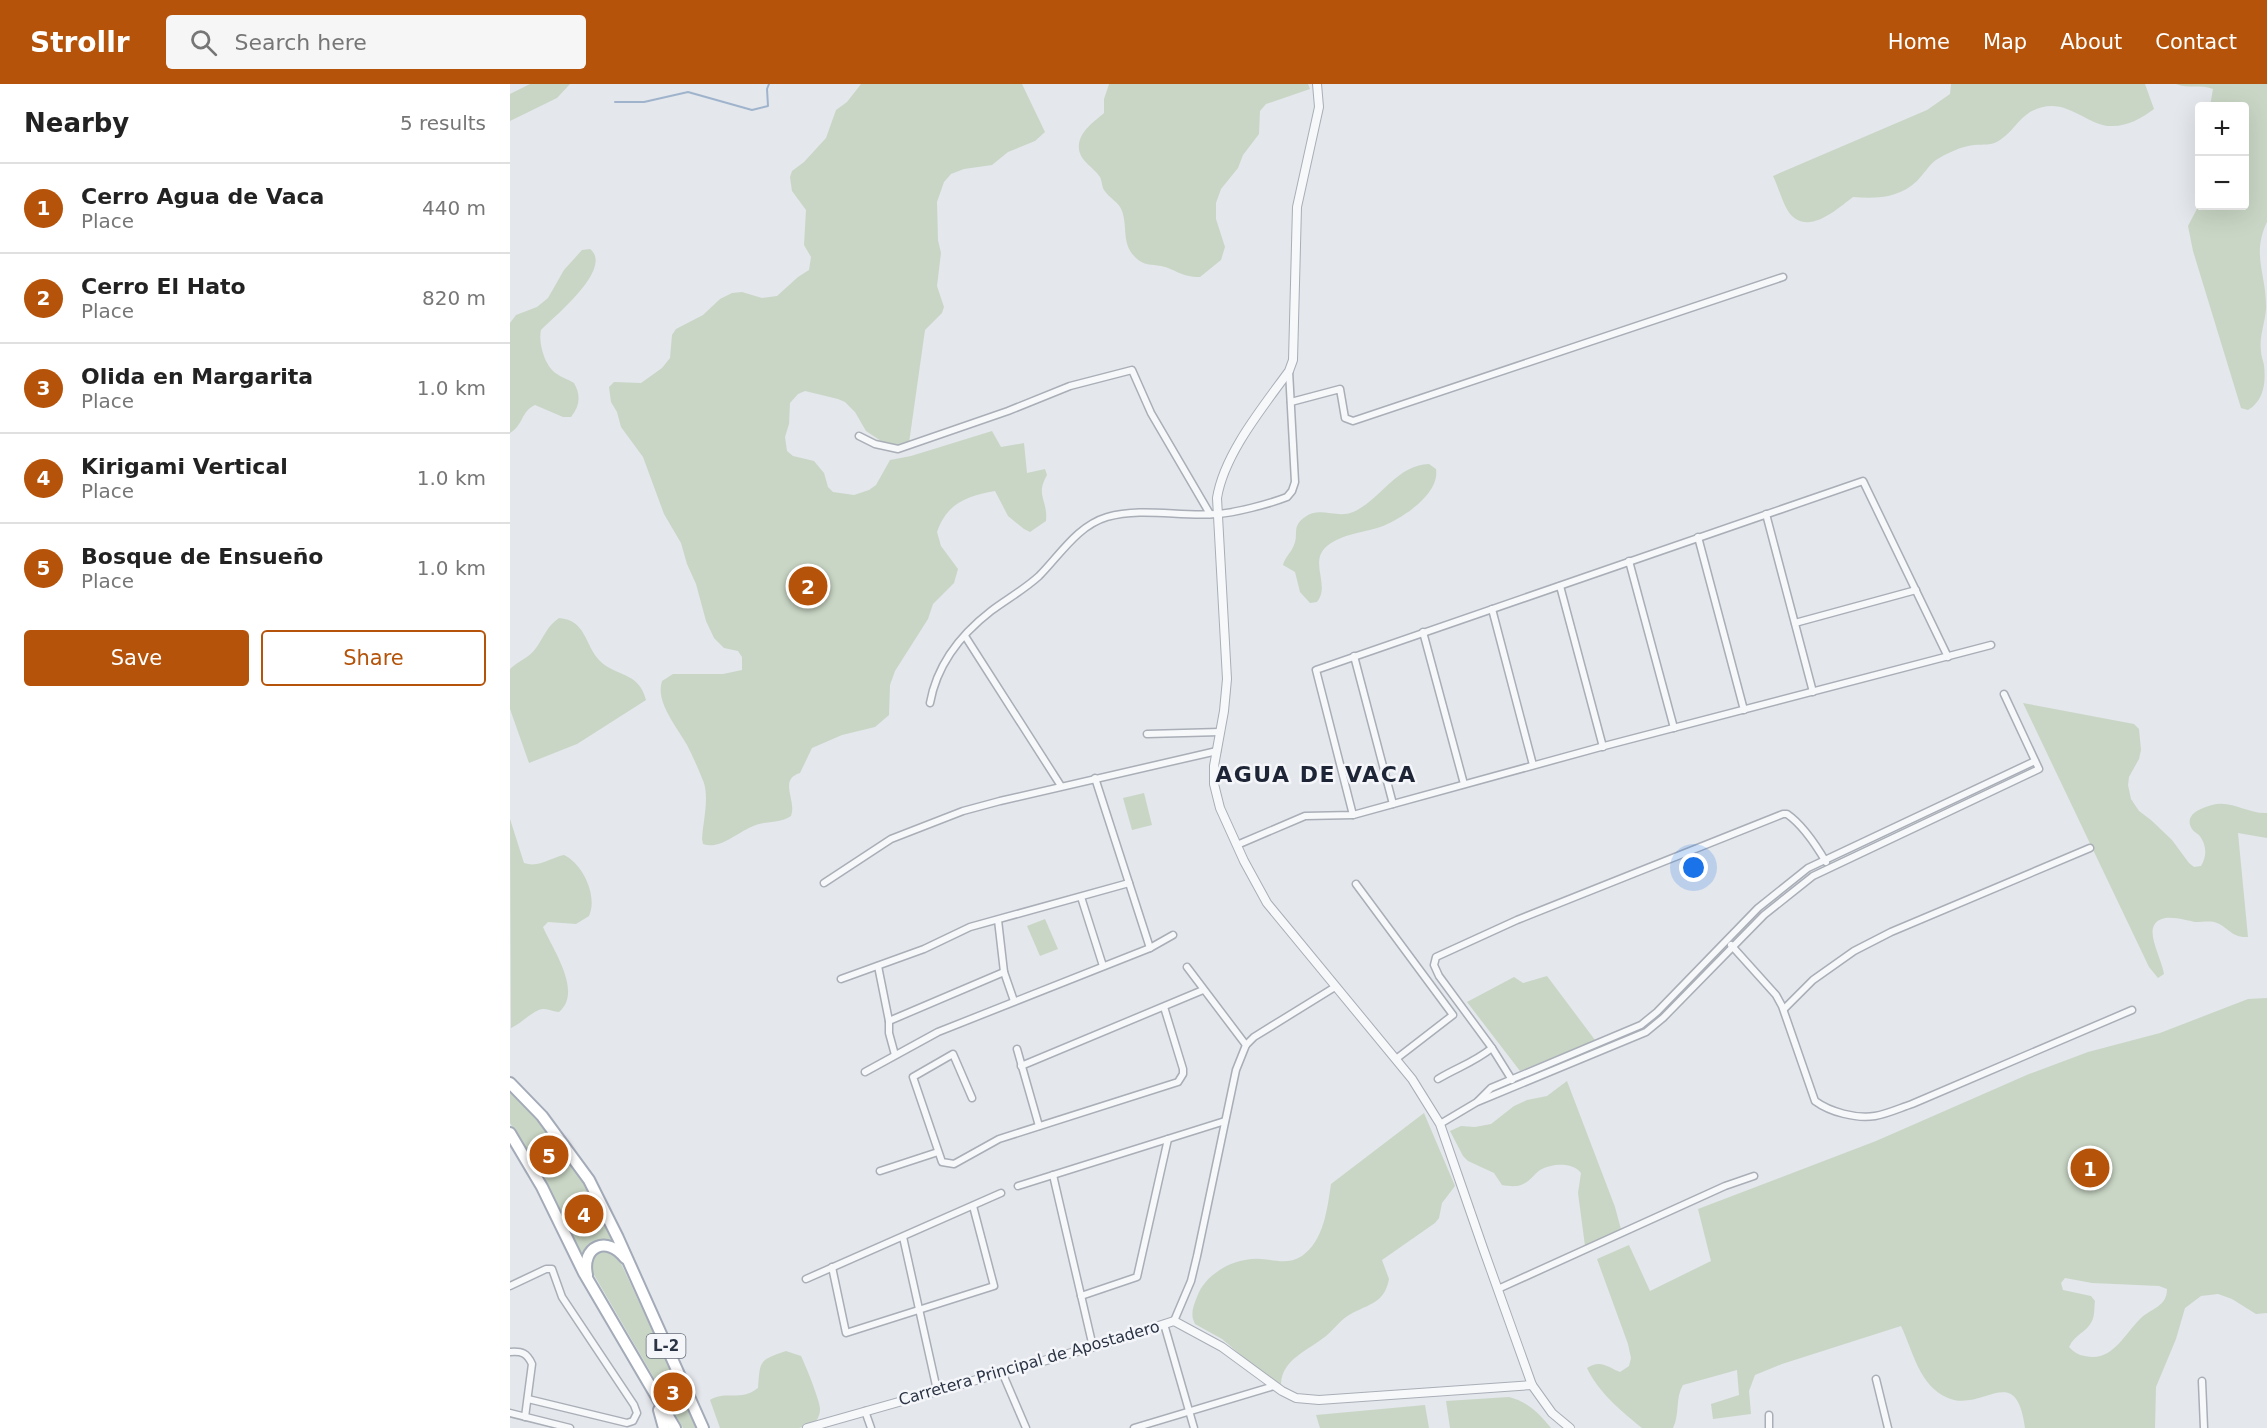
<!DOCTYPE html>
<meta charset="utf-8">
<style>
body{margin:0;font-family:"DejaVu Sans",sans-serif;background:#f6f6f6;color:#222}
.controls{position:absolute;right:18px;top:18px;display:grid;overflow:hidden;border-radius:6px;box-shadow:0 6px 24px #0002}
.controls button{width:54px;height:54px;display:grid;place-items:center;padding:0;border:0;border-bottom:2px solid #e0e0e0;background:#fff;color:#222;font:30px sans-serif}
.you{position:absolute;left:1184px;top:784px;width:21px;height:21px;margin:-15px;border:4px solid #fff;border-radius:50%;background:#1a73e8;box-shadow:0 0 0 9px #1a73e833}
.badge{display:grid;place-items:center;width:39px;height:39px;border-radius:50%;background:#b45309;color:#fff;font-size:20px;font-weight:700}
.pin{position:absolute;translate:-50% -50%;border:3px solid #fff;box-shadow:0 2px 6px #0006}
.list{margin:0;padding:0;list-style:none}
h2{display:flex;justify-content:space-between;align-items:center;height:78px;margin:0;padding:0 24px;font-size:26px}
h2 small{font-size:20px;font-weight:400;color:#767676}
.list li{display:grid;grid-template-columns:39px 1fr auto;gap:18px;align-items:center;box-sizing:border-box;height:90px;padding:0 24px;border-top:2px solid #e0e0e0}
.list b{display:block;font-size:22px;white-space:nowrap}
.list p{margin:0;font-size:20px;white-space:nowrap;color:#767676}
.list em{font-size:20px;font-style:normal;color:#767676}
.actions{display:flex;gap:12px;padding:18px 24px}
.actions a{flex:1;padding:14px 0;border:2px solid #b45309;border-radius:6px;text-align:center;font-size:21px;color:#b45309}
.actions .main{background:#b45309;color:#fff}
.icon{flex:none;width:33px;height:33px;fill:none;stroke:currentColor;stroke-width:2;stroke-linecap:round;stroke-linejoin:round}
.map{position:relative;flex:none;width:1757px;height:1344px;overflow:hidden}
header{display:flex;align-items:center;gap:36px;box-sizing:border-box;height:84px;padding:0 30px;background:#b45309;color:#fff}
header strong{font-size:28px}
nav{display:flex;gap:33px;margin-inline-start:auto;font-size:21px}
.search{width:420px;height:54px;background:#f6f6f6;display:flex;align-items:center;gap:15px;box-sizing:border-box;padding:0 21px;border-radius:6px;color:#767676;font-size:22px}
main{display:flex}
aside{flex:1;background:#fff}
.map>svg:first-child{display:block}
</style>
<header>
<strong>Strollr</strong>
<div class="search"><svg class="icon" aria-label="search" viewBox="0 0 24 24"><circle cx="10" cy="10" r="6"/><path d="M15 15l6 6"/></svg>Search here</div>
<nav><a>Home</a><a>Map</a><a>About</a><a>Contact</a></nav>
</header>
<main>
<aside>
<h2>Nearby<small>5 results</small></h2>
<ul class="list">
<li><span class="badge">1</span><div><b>Cerro Agua de Vaca</b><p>Place</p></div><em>440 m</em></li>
<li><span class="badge">2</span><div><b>Cerro El Hato</b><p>Place</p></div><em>820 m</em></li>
<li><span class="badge">3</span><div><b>Olida en Margarita</b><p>Place</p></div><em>1.0 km</em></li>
<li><span class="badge">4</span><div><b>Kirigami Vertical</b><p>Place</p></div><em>1.0 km</em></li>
<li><span class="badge">5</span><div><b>Bosque de Ensueño</b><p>Place</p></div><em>1.0 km</em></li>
</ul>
<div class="actions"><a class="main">Save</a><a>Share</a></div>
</aside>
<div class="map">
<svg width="1757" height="1344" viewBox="0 0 1757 1344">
<rect width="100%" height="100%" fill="#e4e7ec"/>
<g fill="#c9d6c5" fill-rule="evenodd">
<polygon points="20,0 60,0 47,14 0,37 0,10"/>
<path d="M351 0H512L535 48 525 57 498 68 482 81 454 85 441 90 434 98 427 118 428 156 431 169 427 202 434 223 432 229 415 246 399 359 380 361 374 359 356 347 345 328 335 318 328 315 295 307 288 310 280 319 279 340 275 353 277 367 283 372 304 377 314 389 318 403 323 408 344 411 359 406 366 401 380 376 401 372 482 347 491 363 514 359 517 389 535 385 537 391C525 412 538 415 536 437L520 448 514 445 498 432 485 407C457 412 437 419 427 448L431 462 448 485 444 499 423 520 418 535 385 587 380 601 379 631 365 643 332 651 302 664 290 689C268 696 287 716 281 732 271 739 261 737 249 740 230 745 211 767 193 760L192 755C193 738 199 716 194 699 189 686 183 673 177 661 167 643 145 618 152 597L163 590H213L232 586V573L228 567 214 564 204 554 196 537 186 500 177 480 171 459 154 430 133 373 111 343 107 328 101 318 99 303 104 298 131 299 152 284 160 274 162 251 166 245 193 231 210 215 222 209 232 208 252 214 267 212 288 193 299 186 301 173 294 161 296 126 282 107 280 93 282 87 294 78 316 54 326 26 337 18Z"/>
<path d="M599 0H798L800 5 756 20 750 27 749 50 733 71 728 84 711 105 706 119V135L715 163 711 176 690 193C670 193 668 186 651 182 641 180 634 182 626 174 611 160 618 144 612 127 609 118 599 114 594 106 592 103 592 97 590 93 583 82 567 76 569 60 571 46 584 38 594 29V15Z"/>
<path d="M1441 0H1635L1644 25C1632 34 1618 42 1603 42 1577 44 1555 8 1520 28 1509 35 1501 49 1490 56 1481 62 1474 60 1464 61 1452 62 1435 70 1426 76 1418 82 1414 90 1407 97 1389 114 1367 115 1343 113 1328 124 1300 151 1281 131 1274 124 1268 102 1263 92L1417 26 1440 10Z"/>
<path d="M1666 0H1757V138C1741 171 1757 191 1756 225 1755 239 1749 253 1751 267 1751 272 1753 276 1754 281 1756 299 1754 316 1738 326L1731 324 1683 167 1678 142 1689 121 1734 122V22H1700L1703 5C1690 0 1678 5 1666 0Z"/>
<path d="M80 165C104 184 45 232 31 246 28 259 35 283 47 290 52 294 58 295 64 299 71 311 70 322 61 333H53L25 321C11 327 13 342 0 349V239L6 231 27 223 38 214 54 186 72 166Z"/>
<path d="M919 380 926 385C930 410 894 433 873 442 855 449 833 449 817 462 798 478 821 501 807 518L800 519 790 508 785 488 773 481C775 473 781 469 784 461 789 450 781 443 795 433 809 422 827 435 843 428 871 416 886 381 919 380Z"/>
<path d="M49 534C76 536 75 561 89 576 105 593 129 587 136 616L67 660 19 679 0 625V585C8 577 19 574 26 564 34 553 37 542 49 534Z"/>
<path d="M1513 619 1624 640 1629 645 1631 666 1629 675 1619 693 1618 701 1621 715 1629 727 1641 736 1662 756 1679 779 1684 783 1691 782C1697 772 1697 761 1689 751 1687 749 1684 748 1682 745 1672 729 1696 722 1707 720 1725 718 1739 730 1757 729V754L1728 749 1738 853C1720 854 1717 841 1704 838 1699 837 1691 838 1685 838 1674 836 1648 827 1643 844 1640 855 1652 877 1654 890L1648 894 1639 883Z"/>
<polygon points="634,709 642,741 622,746 613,714"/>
<path d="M0 735 14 779C29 784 40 774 54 771 73 780 88 812 79 832L66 840 38 838 33 843C43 866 73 908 49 928 44 928 39 925 34 925 25 924 11 940 1 944Z"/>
<polygon points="535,835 548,865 530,872 517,842"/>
<polygon points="1037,892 1085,956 1010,987 957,918 1004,893 1013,899"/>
<path d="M1757 914V1229L1746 1230 1722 1215 1708 1210 1691 1212 1675 1224 1666 1255 1646 1303 1645 1344H1515C1506 1276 1473 1329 1438 1314 1409 1302 1403 1267 1391 1242L1272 1280 1245 1291 1239 1307 1241 1330 1203 1335 1201 1320 1229 1311 1227 1286 1173 1301C1165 1314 1170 1330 1163 1344H1132C1112 1328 1088 1308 1077 1284 1090 1275 1098 1283 1110 1288L1119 1282 1121 1274 1118 1260 1087 1175 1119 1161 1140 1207 1201 1177 1188 1125 1366 1057 1519 990 1578 968 1650 949 1738 915ZM1555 1194 1582 1199 1649 1202 1657 1205C1657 1223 1641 1224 1630 1235 1614 1251 1601 1279 1575 1272 1568 1271 1564 1268 1559 1263 1565 1250 1577 1248 1582 1237 1585 1231 1584 1224 1585 1217L1581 1212 1553 1206 1551 1199Z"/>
<path d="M1057 997 1105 1123 1112 1149 1075 1162 1068 1109 1071 1089C1063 1078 1042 1079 1030 1086 1023 1091 1020 1098 1011 1101 1005 1103 998 1102 992 1101L984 1089 958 1077 953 1072 940 1047 951 1042 965 1043 981 1040 1004 1022 1017 1016 1037 1012Z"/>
<polygon points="0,1005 35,1044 73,1095 105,1158 93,1157 78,1163 72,1176 44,1114 0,1039"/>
<path d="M914 1029 945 1102 932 1119 929 1134 925 1139 872 1176 879 1195C874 1222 855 1220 836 1233 829 1238 823 1246 816 1252 799 1266 772 1275 771 1300L766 1301 712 1255 685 1240C680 1230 683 1223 687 1213 695 1189 726 1173 751 1175 765 1176 778 1181 792 1172 814 1156 817 1126 821 1100Z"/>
<path d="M95 1165 105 1169 109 1175 188 1344H173L83 1189C79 1176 82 1170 95 1165Z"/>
<path d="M276 1267 291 1272C295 1280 311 1319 310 1326 310 1331 307 1336 304 1340L289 1344H210L200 1316C216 1306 230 1318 248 1304 250 1277 249 1276 276 1267Z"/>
<path d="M999 1313C1018 1318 1028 1328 1041 1344H940L936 1317Z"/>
<polygon points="915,1321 919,1344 810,1344 806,1331"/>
</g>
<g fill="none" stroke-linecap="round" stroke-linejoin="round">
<polyline stroke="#9fb4cc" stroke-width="2" points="105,18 134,18 178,8 242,26 258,22 257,5 259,0"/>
<g stroke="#a9aeb7" stroke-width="9">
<g id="minor">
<polyline points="781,318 830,305 835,334 843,337 1273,193"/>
<polyline points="349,352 365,360 388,365 498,327 560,302 622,286 641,329 700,430"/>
<polyline points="1256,430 1303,608"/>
<polyline points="1188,453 1234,626"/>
<polyline points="1119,477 1164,644"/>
<polyline points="1050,502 1093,663"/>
<polyline points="982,525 1023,681"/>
<polyline points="1285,539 1406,506"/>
<polyline points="913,548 954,700"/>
<polyline points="455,552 551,702"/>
<polyline points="844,572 883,720"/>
<path d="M420 619C427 580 450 551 481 527 497 515 515 505 529 492 550 471 567 442 597 433 632 423 670 433 706 430 725 429 759 420 777 413L782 407 785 398 779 287"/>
<polyline points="637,650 710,648"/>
<polyline points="585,694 640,864"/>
<polyline points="843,731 806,586 1353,397 1438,573"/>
<polyline points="727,761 795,732 843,731 1098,661 1481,561"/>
<polyline points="314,799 381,755 453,727 490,717 707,667"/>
<polyline points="846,800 943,931 886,975"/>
<polyline points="571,813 593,882"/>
<polyline points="488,836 494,888 504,917"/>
<path d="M1221 861 1266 911 1272 922 1305 1017C1320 1028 1346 1035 1365 1032 1377 1030 1390 1024 1402 1020L1622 926"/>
<polyline points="368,882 379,937 379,949 385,971"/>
<polyline points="677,883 736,961"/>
<polyline points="331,895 414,865 460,843 619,799"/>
<polyline points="1274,925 1303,896 1344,867 1381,848 1580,764"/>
<polyline points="379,937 494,888"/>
<polyline points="507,965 529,1042"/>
<polyline points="511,982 693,906"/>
<polyline points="355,988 428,948 640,864 663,851"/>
<path d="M928 995C948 983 963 979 982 964"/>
<path d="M1002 996 982 964 929 892 924 881 926 873 1007 836 1273 730H1277C1293 741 1306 761 1316 778"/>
<polyline points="462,1014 443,970 403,993 432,1078 444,1080 489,1055 668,998 673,990 673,985 654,923"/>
<polyline points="968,1017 981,1004 1131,941 1147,928 1248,824 1298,784 1525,677"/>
<polyline points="930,1040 967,1018 1136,948 1153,934 1254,831 1303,792 1529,685 1494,610"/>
<polyline points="370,1087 428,1068"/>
<polyline points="543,1091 583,1263"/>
<polyline points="508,1102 715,1037"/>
<polyline points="393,1153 427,1306"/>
<polyline points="322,1183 336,1249 484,1202 463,1122"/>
<polyline points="296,1195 491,1109"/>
<polyline points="0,1202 36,1185 42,1185 52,1213 124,1321 127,1329 123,1337 117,1339 18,1315"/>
<polyline points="988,1205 1215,1102 1244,1092"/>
<polyline points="571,1212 627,1193 658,1055"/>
<polyline points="664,1237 681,1197 687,1172 726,986 736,961 744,953 825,903"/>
<polyline points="654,1240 684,1344"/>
<path d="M0 1268C12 1267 17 1269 22 1280L15 1333"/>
<polyline points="492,1288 516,1344"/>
<polyline points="1366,1295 1378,1344"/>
<polyline points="1692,1297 1694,1344"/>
<polyline points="355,1327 361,1344"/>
<polyline points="0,1329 60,1344"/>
<polyline points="624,1344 764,1302"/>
<polyline points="1259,1344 1259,1331"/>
</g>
</g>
<g stroke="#a9aeb7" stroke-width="10">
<g id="tertiary">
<path d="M807 0 809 23 787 123 783 276 779 287C753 323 714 370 707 414L717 595 714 627 704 682V700L710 724 734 777 757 819 902 995 930 1040 973 1164 1022 1301 1042 1329 1060 1344"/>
<polyline points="297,1344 593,1260 664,1237 712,1263 772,1307 786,1314 809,1316 1022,1301"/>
</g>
</g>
<g stroke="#a3abb8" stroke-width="14">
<g id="primary">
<polyline points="0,999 32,1032 79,1096 108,1154 193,1344"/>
<polyline points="0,1049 32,1103 74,1189 165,1344"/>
<path d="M77 1191C71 1162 97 1151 115 1174"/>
<polyline points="149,1326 154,1344"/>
</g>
</g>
<use href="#minor" stroke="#f7f8fa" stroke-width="6"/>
<use href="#tertiary" stroke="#f7f8fa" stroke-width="8"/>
<use href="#primary" stroke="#fff" stroke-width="10"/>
</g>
<g text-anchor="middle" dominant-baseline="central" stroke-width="5" stroke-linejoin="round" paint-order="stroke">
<rect fill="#f4f6f9" stroke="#676e7b" stroke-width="1.5" x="136.5" y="1250" width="39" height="24" rx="4.5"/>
<g font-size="15" font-weight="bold" fill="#2b3445">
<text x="156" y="1262">L-2</text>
</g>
<g font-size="16" fill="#2b3445" stroke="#f4f6f9">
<text transform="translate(519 1279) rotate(-16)">Carretera Principal de Apostadero</text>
</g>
<g font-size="22" font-weight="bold" letter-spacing="1.5" fill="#1d2536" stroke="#f4f6f9">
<text x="806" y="690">AGUA DE VACA</text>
</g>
</g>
</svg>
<div class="controls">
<button>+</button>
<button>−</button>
</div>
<div class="you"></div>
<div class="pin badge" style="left:1580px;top:1084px">1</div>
<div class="pin badge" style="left:298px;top:502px">2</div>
<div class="pin badge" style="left:163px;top:1308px">3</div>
<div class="pin badge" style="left:74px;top:1130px">4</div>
<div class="pin badge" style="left:39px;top:1071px">5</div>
</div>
</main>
